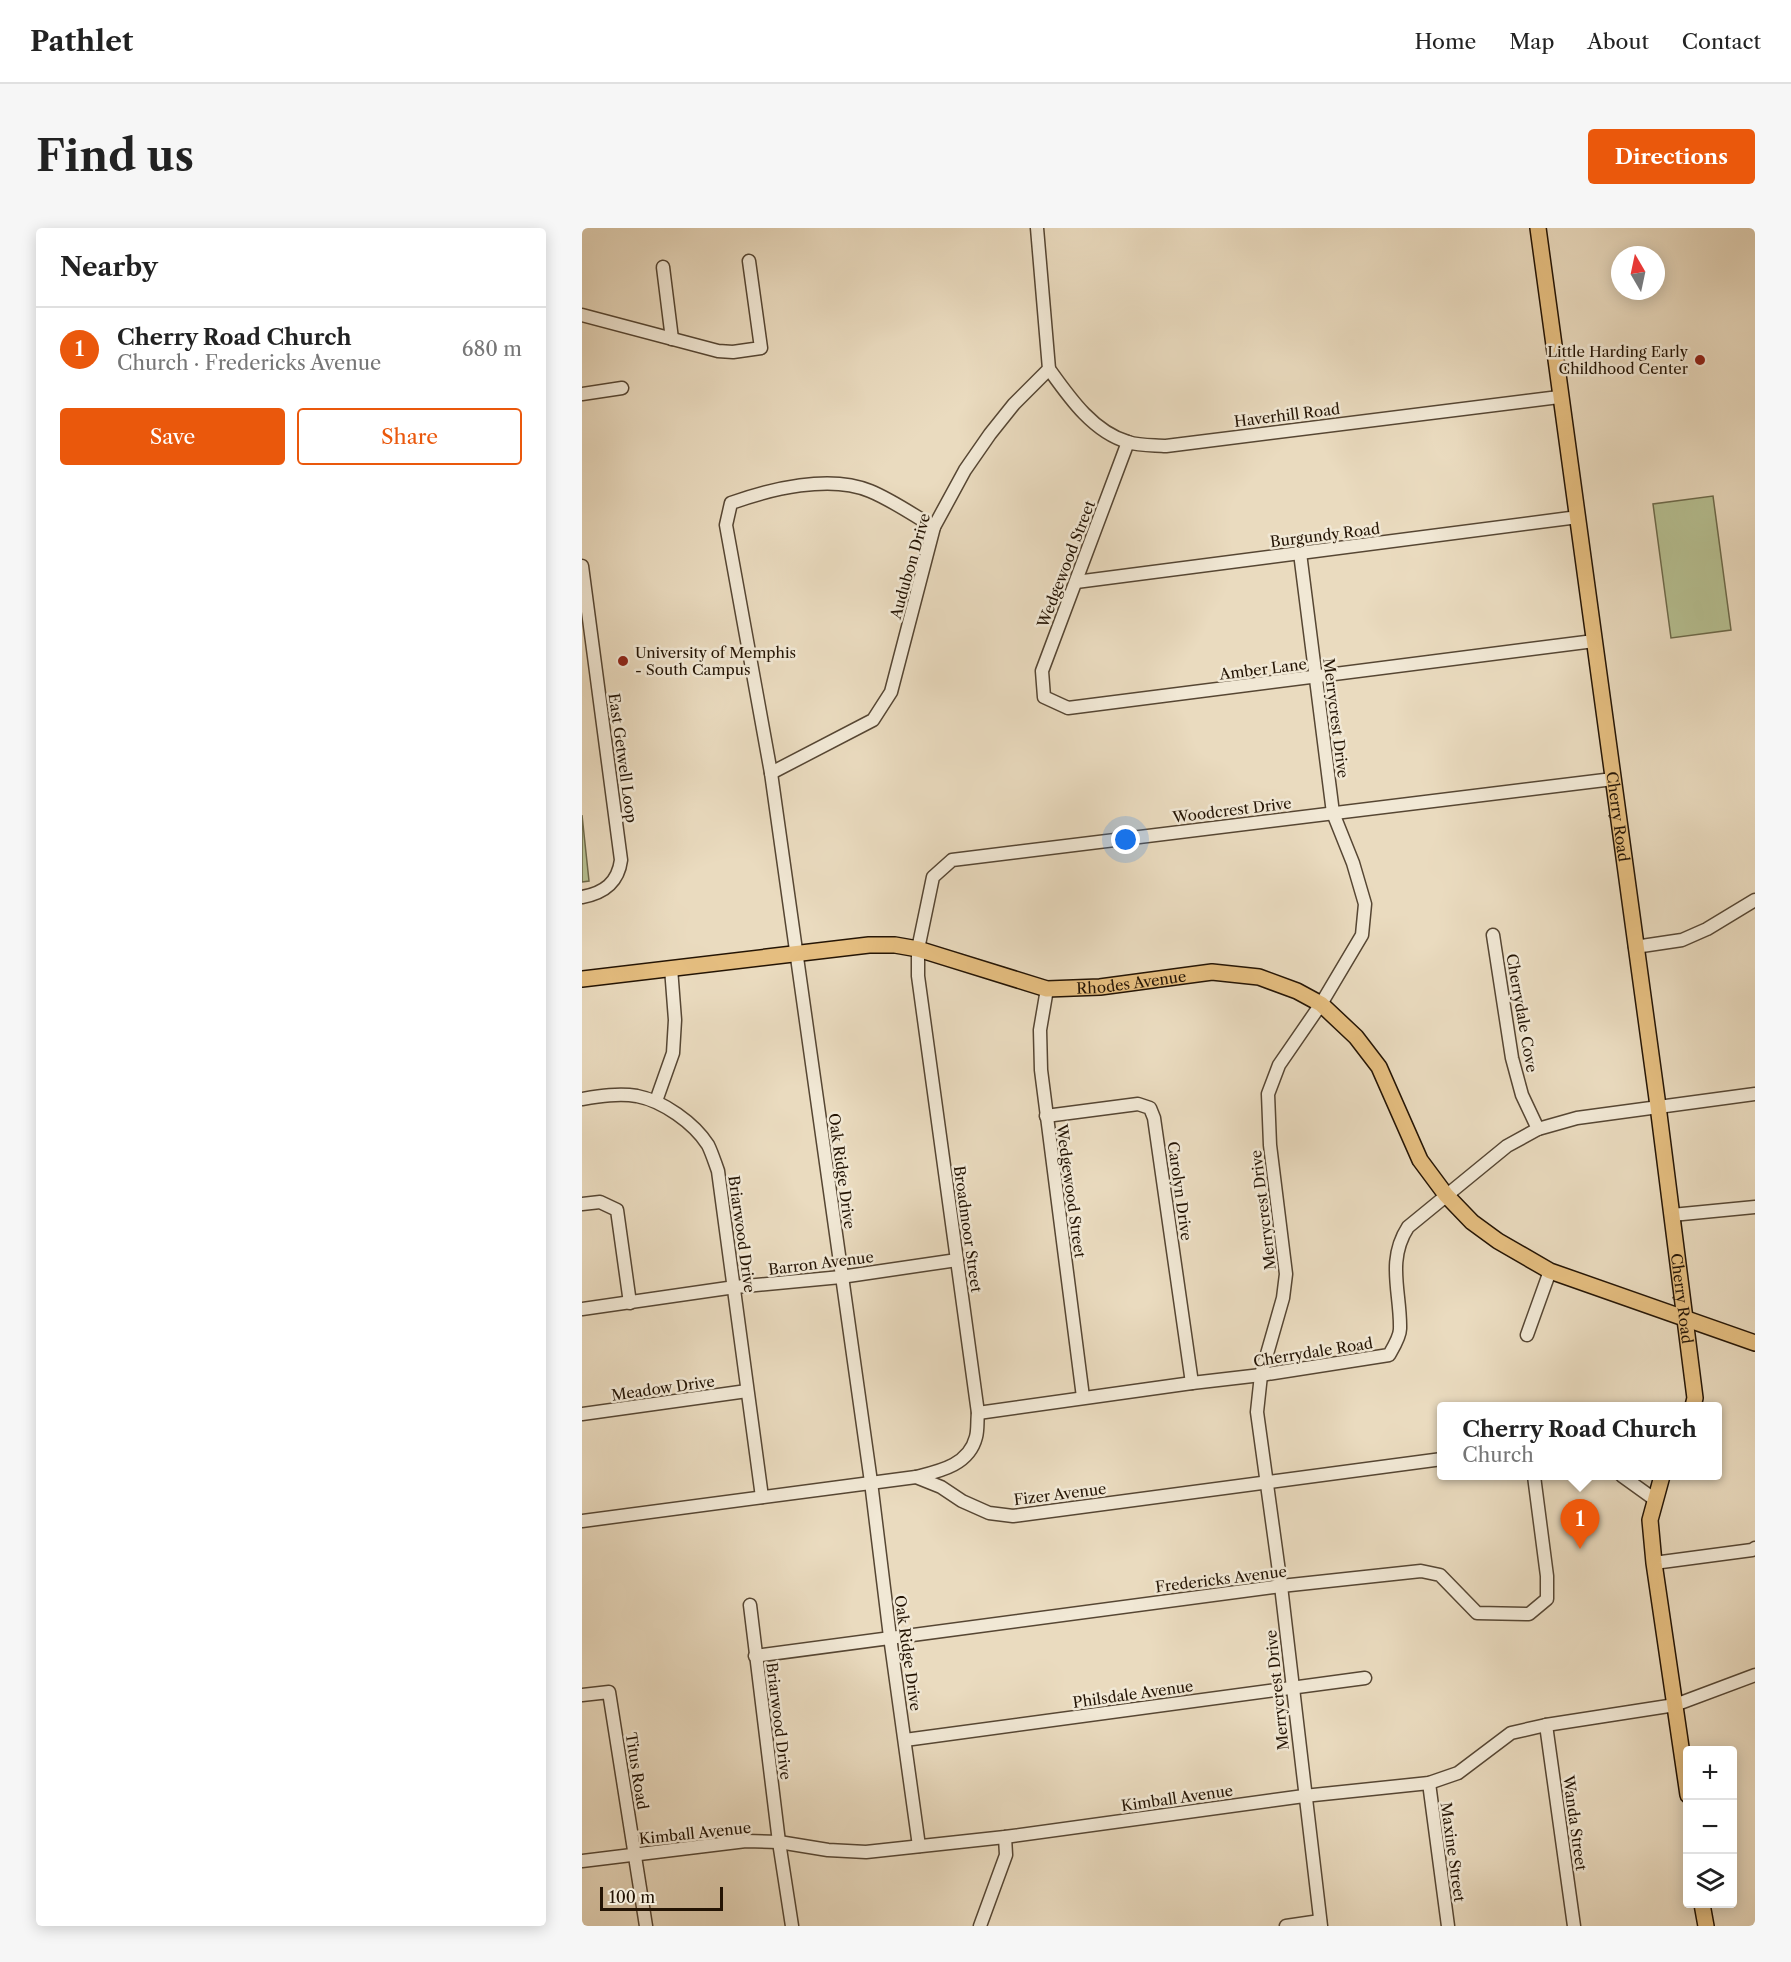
<!DOCTYPE html>
<meta charset="utf-8">
<style>
body{margin:0;font-family:"Libre Caslon Text",serif;background:#f6f6f6;color:#222}
.controls{position:absolute;right:18px;bottom:18px;display:grid;overflow:hidden;border-radius:6px;box-shadow:0 3px 15px #0003}
.controls button{width:54px;height:54px;display:grid;place-items:center;padding:0;border:0;border-bottom:2px solid #e0e0e0;background:#fff;color:#222;font:30px sans-serif}
.compass{position:absolute;left:1029px;top:18px;width:54px;height:54px;border-radius:50%;background:#fff;box-shadow:0 3px 15px #0003;rotate:351deg}
.scale{position:absolute;left:18px;bottom:15px;width:123px;box-sizing:border-box;padding-left:6px;border:3px solid #241404;border-top:0;font-size:16px;line-height:21px;white-space:nowrap;color:#241404;-webkit-text-stroke:4px #f1e8d5;paint-order:stroke}
.you{position:absolute;left:544px;top:612px;width:21px;height:21px;margin:-15px;border:4px solid #fff;border-radius:50%;background:#1a73e8;box-shadow:0 0 0 9px #1a73e833}
.badge{display:grid;place-items:center;width:39px;height:39px;border-radius:50%;background:#ea580c;color:#fff;font-size:20px;font-weight:700}
.pin{position:absolute;translate:-50% -50px;filter:drop-shadow(0 2px 3px #0008)}
.pin::after{content:'';position:absolute;top:32px;width:21px;height:18px;background:inherit;clip-path:polygon(0 0,100% 0,50% 100%)}
.popup{position:absolute;left:855px;top:1174px;width:285px;height:78px;box-sizing:border-box;display:grid;place-content:center;border-radius:6px;background:#fff;filter:drop-shadow(0 2px 4px #0005);font-size:20px;white-space:nowrap;color:#767676}
.popup b{font-size:22px;color:#222}
.popup::after{content:'';position:absolute;left:50%;top:100%;margin-left:-12px;border:12px solid transparent;border-top-color:#fff}
.list{margin:0;padding:0;list-style:none}
h2{display:flex;justify-content:space-between;align-items:center;height:78px;margin:0;padding:0 24px;font-size:26px}
h2 small{font-size:20px;font-weight:400;color:#767676}
.list li{display:grid;grid-template-columns:39px 1fr auto;gap:18px;align-items:center;box-sizing:border-box;height:84px;padding:0 24px;border-top:2px solid #e0e0e0}
.list b{display:block;font-size:22px;white-space:nowrap}
.list p{margin:0;font-size:20px;white-space:nowrap;color:#767676}
.list em{font-size:20px;font-style:normal;color:#767676}
.actions{display:flex;gap:12px;padding:18px 24px}
.actions a{flex:1;padding:14px 0;border:2px solid #ea580c;border-radius:6px;text-align:center;font-size:21px;color:#ea580c}
.actions .main{background:#ea580c;color:#fff}
.icon{flex:none;width:33px;height:33px;fill:none;stroke:currentColor;stroke-width:2;stroke-linecap:round;stroke-linejoin:round}
.map{position:relative;flex:none;width:1173px;height:1698px;overflow:hidden;border-radius:6px}
header{display:flex;align-items:center;gap:36px;box-sizing:border-box;height:84px;padding:0 30px;background:#fff;border-bottom:2px solid #e0e0e0}
header strong{font-size:28px}
nav{display:flex;gap:33px;margin-inline-start:auto;font-size:21px}
.intro{display:flex;align-items:center;justify-content:space-between;box-sizing:border-box;height:144px;padding:0 36px}
h1{margin:0;font-size:42px}
.button{padding:15px 27px;border-radius:6px;background:#ea580c;color:#fff;font-size:21px;font-weight:700}
main{display:flex;gap:36px;padding:0 36px}
aside{flex:1;background:#fff;border-radius:6px;box-shadow:0 3px 15px #0003}
.map>svg:first-child{display:block}
</style>
<header>
<strong>Pathlet</strong>
<nav><a>Home</a><a>Map</a><a>About</a><a>Contact</a></nav>
</header>
<div class="intro"><h1>Find us</h1><a class="button">Directions</a></div>
<main>
<aside>
<h2>Nearby<small></small></h2>
<ul class="list">
<li><span class="badge">1</span><div><b>Cherry Road Church</b><p>Church · Fredericks Avenue</p></div><em>680 m</em></li>
</ul>
<div class="actions"><a class="main">Save</a><a>Share</a></div>
</aside>
<div class="map">
<svg width="1173" height="1698" viewBox="0 0 1173 1698">
<rect width="100%" height="100%" fill="#eadbbf"/>
<filter id="stains"><feTurbulence type="fractalNoise" baseFrequency=".00333" numOctaves="4"/><feColorMatrix values="0 0 0 0 .2 0 0 0 0 .09 0 0 0 0 .02 0 0 0 .5 -.17"/></filter>
<radialGradient id="worn" r=".72"><stop offset=".6" stop-color="#630" stop-opacity="0"/><stop offset="1" stop-color="#630" stop-opacity=".3"/></radialGradient>
<g fill="#b6c092" stroke="#6d6a4b" stroke-width="1.5">
<polygon points="1131,268 1149,402 1089,410 1071,276"/>
<polygon points="0,587 7,653 0,654"/>
</g>
<g fill="none" stroke-linecap="round" stroke-linejoin="round">
<g stroke="#564633" stroke-width="15">
<g id="minor">
<polyline points="81,39 90,111"/>
<polyline points="0,87 136,123 151,124 179,120 167,33"/>
<path d="M467 141C487 169 511 204 546 214 558 218 572 217 584 218L977 169"/>
<polyline points="0,166 40,160"/>
<polyline points="546,214 460,443 462,469 486,480 1012,413"/>
<polyline points="718,325 751,585 771,635 783,676 780,707 739,776 697,837 686,866 688,917 704,1046 701,1070 679,1147 675,1184 699,1358 739,1698"/>
<path d="M0 338 39 632C36 655 22 665 0 669"/>
<polyline points="494,354 996,289"/>
<polyline points="189,545 291,492 309,464 352,299 383,242 408,206 432,176 467,141 455,0"/>
<polyline points="911,707 930,830 940,867 956,901"/>
<polyline points="1053,719 1100,712 1125,701 1173,672"/>
<polyline points="465,761 458,802 459,842 501,1169"/>
<path d="M0 871C18 868 37 865 55 868 81 873 112 895 126 917 130 925 133 935 136 943L180 1269"/>
<polyline points="74,873 91,825 93,792 89,740"/>
<polyline points="464,888 556,876 568,880 572,890 610,1155"/>
<polyline points="0,976 18,974 35,982 48,1075"/>
<polyline points="1090,987 1173,979"/>
<polyline points="0,1081 153,1059 259,1049 375,1032"/>
<polyline points="945,1107 968,1043"/>
<path d="M396 1185 610 1155 679 1147 807 1127C811 1120 818 1109 818 1101 819 1065 804 1033 826 999L925 918 956 901 995 890 1173 866"/>
<polyline points="0,1186 165,1163"/>
<polyline points="1040,1248 1072,1271"/>
<path d="M334 1249C358 1243 387 1237 394 1209 396 1202 395 1192 396 1185L336 748V721L351 649 370 632 1031 551"/>
<polyline points="0,1293 334,1249 359,1259 380,1273 407,1285 431,1288 860,1231"/>
<polyline points="1072,1335 1170,1322 1173,1320"/>
<polyline points="168,1377 197,1614 210,1698"/>
<polyline points="173,1428 699,1358 839,1343 858,1347 895,1385 947,1386 965,1371 965,1348 952,1248"/>
<polyline points="0,1467 27,1464 64,1698"/>
<polyline points="964,1497 992,1698"/>
<polyline points="323,1512 783,1450"/>
<polyline points="847,1555 866,1698"/>
<path d="M337 1618 308 1409 289 1254 189 545 144 297 149 275C188 261 248 246 288 263 310 272 331 287 352 299"/>
<polyline points="0,1633 164,1613 197,1614 246,1622 284,1624 423,1609 722,1568 847,1555 876,1545 929,1505 964,1497 1093,1477 1173,1447"/>
<polyline points="398,1698 424,1627 423,1609"/>
<polyline points="704,1698 738,1693"/>
</g>
</g>
<g stroke="#241404" stroke-width="18">
<g id="major">
<path id="s1" d="M956 0 1076 878 1113 1170 1111 1178"/>
<path id="s2" d="M0 751 287 717H313L336 721 465 761 518 759 630 744 677 749 715 763 739 776 774 809 797 839 838 932 864 967 890 994 916 1013 968 1043 1173 1115"/>
<polyline points="1080,1248 1068,1292 1072,1335 1106,1567"/>
<polyline points="1120,1676 1124,1698"/>
</g>
</g>
<use href="#minor" stroke="#f1e8d5" stroke-width="12"/>
<use href="#major" stroke="#e5be80" stroke-width="15"/>
</g>
<g fill="#8f2418" stroke="#f1e8d5" stroke-width="2">
<circle cx="1118" cy="132" r="6"/>
<circle cx="41" cy="433" r="6"/>
</g>
<g text-anchor="middle" dominant-baseline="central" stroke-width="5" stroke-linejoin="round" paint-order="stroke">
<g font-size="15" fill="#241404" stroke="#f1e8d5" text-anchor="end">
<text x="1106" y="123">Little Harding Early<tspan x="1106" dy="17">Childhood Center</tspan></text>
<text x="53" y="424" text-anchor="start">University of Memphis<tspan x="53" dy="17">- South Campus</tspan></text>
</g>
<g font-size="15" fill="#241404" stroke="#f1e8d5">
<text transform="translate(705 187) rotate(-7)">Haverhill Road</text>
<text transform="translate(743 307) rotate(-7)">Burgundy Road</text>
<text transform="translate(484 336) rotate(-69)">Wedgewood Street</text>
<text transform="translate(328 338) rotate(-74)">Audubon Drive</text>
<text transform="translate(681 441) rotate(-7)">Amber Lane</text>
<text transform="translate(754 490) rotate(83)">Merrycrest Drive</text>
<text transform="translate(41 530) rotate(82)">East Getwell Loop</text>
<text transform="translate(650 582) rotate(-7)">Woodcrest Drive</text>
<text stroke="none"><textPath href="#s1" startOffset="594">Cherry Road</textPath></text>
<text stroke="none"><textPath href="#s2" startOffset="558">Rhodes Avenue</textPath></text>
<text transform="translate(940 785) rotate(80)">Cherrydale Cove</text>
<text transform="translate(260 943) rotate(82)">Oak Ridge Drive</text>
<text transform="translate(489 963) rotate(82)">Wedgewood Street</text>
<text transform="translate(598 963) rotate(82)">Carolyn Drive</text>
<text transform="translate(681 982) rotate(-97)">Merrycrest Drive</text>
<text transform="translate(386 1001) rotate(82)">Broadmoor Street</text>
<text transform="translate(160 1006) rotate(82)">Briarwood Drive</text>
<text transform="translate(239 1035) rotate(-7)">Barron Avenue</text>
<text stroke="none"><textPath href="#s1" startOffset="1080">Cherry Road</textPath></text>
<text transform="translate(731 1124) rotate(-9)">Cherrydale Road</text>
<text transform="translate(81 1160) rotate(-8)">Meadow Drive</text>
<text transform="translate(478 1266) rotate(-7)">Fizer Avenue</text>
<text transform="translate(639 1351) rotate(-7)">Fredericks Avenue</text>
<text transform="translate(326 1425) rotate(82)">Oak Ridge Drive</text>
<text transform="translate(695 1462) rotate(-96)">Merrycrest Drive</text>
<text transform="translate(551 1466) rotate(-8)">Philsdale Avenue</text>
<text transform="translate(197 1493) rotate(83)">Briarwood Drive</text>
<text transform="translate(55 1543) rotate(81)">Titus Road</text>
<text transform="translate(595 1570) rotate(-8)">Kimball Avenue</text>
<text transform="translate(993 1595) rotate(82)">Wanda Street</text>
<text transform="translate(113 1605) rotate(-6)">Kimball Avenue</text>
<text transform="translate(871 1624) rotate(82)">Maxine Street</text>
</g>
</g>
<rect width="100%" height="100%" filter="url(#stains)"/>
<rect width="100%" height="100%" fill="url(#worn)"/>
</svg>
<div class="controls">
<button>+</button>
<button>−</button>
<button><svg class="icon" aria-label="layers" viewBox="0 0 24 24"><path d="M12 4l9 5-9 5-9-5zM3 14l9 5 9-5"/></svg></button>
</div>
<svg class="compass" viewBox="-18 -18 36 36"><path d="M0-13l5 13h-10z" fill="#e53935"/><path d="M0 13l5-13h-10z" fill="#767676"/></svg>
<div class="scale">100 m</div>
<div class="you"></div>
<div class="pin badge" style="left:998px;top:1321px">1</div>
<div class="popup"><b>Cherry Road Church</b>Church</div>
</div>
</main>
